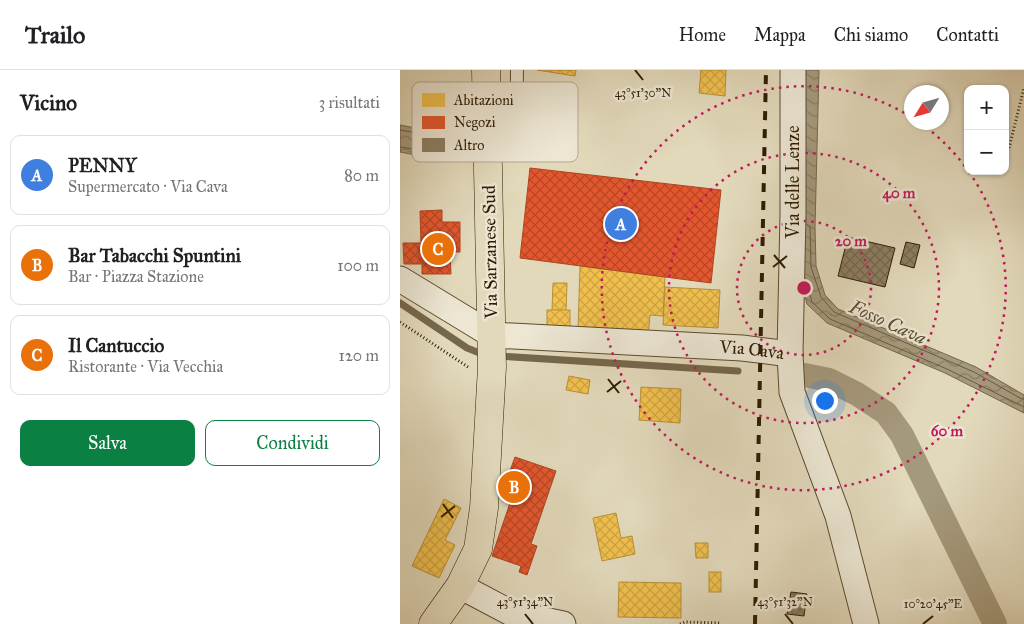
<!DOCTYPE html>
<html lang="it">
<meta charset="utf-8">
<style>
body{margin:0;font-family:"IM FELL Great Primer",serif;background:#f6f6f6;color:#202124}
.controls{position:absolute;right:15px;top:15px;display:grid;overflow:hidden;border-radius:10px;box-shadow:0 1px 4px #0004}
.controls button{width:45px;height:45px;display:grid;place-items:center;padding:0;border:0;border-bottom:1px solid #e0e0e0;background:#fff;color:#202124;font:25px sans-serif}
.compass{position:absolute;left:504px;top:15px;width:45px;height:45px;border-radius:50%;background:#fff;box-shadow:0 1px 4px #0004;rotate:233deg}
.you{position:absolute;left:424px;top:330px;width:18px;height:18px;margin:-12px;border:4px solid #fff;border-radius:50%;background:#1a73e8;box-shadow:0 0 0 8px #1a73e833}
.badge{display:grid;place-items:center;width:32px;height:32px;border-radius:50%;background:#0b8043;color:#fff;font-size:16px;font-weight:700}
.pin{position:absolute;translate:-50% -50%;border:2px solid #fff;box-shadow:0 1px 5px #0006}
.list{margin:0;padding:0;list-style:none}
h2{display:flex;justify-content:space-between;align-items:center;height:65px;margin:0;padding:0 20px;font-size:21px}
h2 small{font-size:16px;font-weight:400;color:#757577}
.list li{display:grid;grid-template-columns:32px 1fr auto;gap:15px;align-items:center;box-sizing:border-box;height:80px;margin:0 10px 10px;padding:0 10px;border:1px solid #e0e0e0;border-radius:10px}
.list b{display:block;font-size:19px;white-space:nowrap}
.list p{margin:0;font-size:16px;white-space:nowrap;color:#757577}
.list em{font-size:16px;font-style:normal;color:#757577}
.actions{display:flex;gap:10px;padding:15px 20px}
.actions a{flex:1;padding:11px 0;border:1px solid #0b8043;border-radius:10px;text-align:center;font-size:18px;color:#0b8043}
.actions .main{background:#0b8043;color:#fff}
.map{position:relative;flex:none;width:624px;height:554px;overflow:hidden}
header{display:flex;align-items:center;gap:30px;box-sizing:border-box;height:70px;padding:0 25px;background:#fff;border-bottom:1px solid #e0e0e0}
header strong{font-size:24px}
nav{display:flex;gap:28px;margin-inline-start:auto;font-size:18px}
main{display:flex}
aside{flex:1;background:#fff}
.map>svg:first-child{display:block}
</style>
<header>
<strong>Trailo</strong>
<nav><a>Home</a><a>Mappa</a><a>Chi siamo</a><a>Contatti</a></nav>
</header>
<main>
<aside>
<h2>Vicino<small>3 risultati</small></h2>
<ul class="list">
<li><span class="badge" style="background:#3f7fe0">A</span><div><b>PENNY</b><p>Supermercato · Via Cava</p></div><em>80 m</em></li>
<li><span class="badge" style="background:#e8710a">B</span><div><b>Bar Tabacchi Spuntini</b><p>Bar · Piazza Stazione</p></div><em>100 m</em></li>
<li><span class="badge" style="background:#e8710a">C</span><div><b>Il Cantuccio</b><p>Ristorante · Via Vecchia</p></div><em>120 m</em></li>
</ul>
<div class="actions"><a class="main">Salva</a><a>Condividi</a></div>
</aside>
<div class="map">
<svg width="624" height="554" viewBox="0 0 624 554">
<defs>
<pattern id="water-waves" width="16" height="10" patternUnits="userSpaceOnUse" patternTransform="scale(1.25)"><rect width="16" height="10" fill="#a5997c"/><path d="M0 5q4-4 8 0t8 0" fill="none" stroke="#877c63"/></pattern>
<pattern id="homes-cross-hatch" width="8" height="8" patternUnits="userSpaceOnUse" patternTransform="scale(1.25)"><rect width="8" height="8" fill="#f2c14e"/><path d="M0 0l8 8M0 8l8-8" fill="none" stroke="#d0a542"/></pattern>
<pattern id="shops-cross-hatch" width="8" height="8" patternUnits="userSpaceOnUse" patternTransform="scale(1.25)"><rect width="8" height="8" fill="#e4572e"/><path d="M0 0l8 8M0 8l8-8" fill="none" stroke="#b94725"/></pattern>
<pattern id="building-cross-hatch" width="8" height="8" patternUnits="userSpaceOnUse" patternTransform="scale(1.25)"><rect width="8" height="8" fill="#8c7e62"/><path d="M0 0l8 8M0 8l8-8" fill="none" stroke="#73664f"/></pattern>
</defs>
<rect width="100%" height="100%" fill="#e2d9bb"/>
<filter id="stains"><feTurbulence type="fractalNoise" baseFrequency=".004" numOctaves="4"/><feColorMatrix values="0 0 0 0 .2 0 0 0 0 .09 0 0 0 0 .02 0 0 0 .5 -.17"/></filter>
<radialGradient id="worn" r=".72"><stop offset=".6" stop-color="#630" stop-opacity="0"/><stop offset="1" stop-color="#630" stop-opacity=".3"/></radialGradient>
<g fill="url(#water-waves)" stroke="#75674b">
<polygon points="404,0 419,0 415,157 416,196 425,225 438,239 576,297 624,325 624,343 545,303 427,253 407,234 400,208"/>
<polygon points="0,55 31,61 26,87 0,82"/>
</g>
<g fill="url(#homes-cross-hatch)" stroke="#b79037">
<polygon points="137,0 176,0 175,6"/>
<polygon points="301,0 326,0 325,26 299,23"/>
<polygon points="180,196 265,207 263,246 250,245 248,268 178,261"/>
<polygon points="153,213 167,213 166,241 152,240"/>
<polygon points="265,217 320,220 318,258 263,255"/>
<rect x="147" y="240" width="23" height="20"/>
<polygon points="169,306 190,310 188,324 166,320"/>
<polygon points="241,317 281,319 280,353 239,350"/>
<polygon points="44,429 61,438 45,470 55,475 39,508 12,496"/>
<polygon points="216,443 221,468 232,466 235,484 202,491 193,448"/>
<polygon points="295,473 308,473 308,488 296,488"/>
<rect x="309" y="502" width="12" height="20"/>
<polygon points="219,512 281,513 281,548 218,547"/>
</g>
<g fill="url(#shops-cross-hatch)" stroke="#ad4521">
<polygon points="130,98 321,120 311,213 120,188"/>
<polygon points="42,140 42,152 60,152 60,182 50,182 51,204 22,204 22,194 4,194 3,173 21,173 20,141"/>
<polygon points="115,387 156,401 131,474 137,476 127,505 119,502 121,496 92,486 112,427 102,423"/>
</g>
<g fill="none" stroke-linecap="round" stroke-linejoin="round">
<g stroke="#6a5a3f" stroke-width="1">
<polyline points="0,60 23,64 25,67 21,80 0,77"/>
<polyline points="407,155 410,157 411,197 421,227 434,242 574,302 620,328 624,329"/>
<polyline points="405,208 412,232 430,249 547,299 624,337"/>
</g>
<g stroke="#75674b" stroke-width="7">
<polyline points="0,233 67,278 87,286"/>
<polyline points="98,286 338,301"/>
</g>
<polyline stroke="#a5997c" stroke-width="24" points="405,305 429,310 457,324 486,343 502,365 595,554"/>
</g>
<g fill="url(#building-cross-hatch)" stroke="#2e1c02">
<polygon points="448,167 495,178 485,217 438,206"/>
<polygon points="506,172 520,175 514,198 500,194"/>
<polygon points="391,522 407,524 404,546 387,544"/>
</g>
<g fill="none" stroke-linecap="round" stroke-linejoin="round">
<g stroke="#5b4b30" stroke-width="14">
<polyline id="lane" points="87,67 116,70 117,0"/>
</g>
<g stroke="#5b4b30" stroke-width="27">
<g id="street">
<polyline points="393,0 393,144 390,284 392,322 438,446 466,554"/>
<path id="s1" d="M0 209 92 265 342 278 390 284"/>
<polyline points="60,516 111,543 163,554"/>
</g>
</g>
<g stroke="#2e1c02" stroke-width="29">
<polyline id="primary" points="33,554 60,516 78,479 84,438 92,297 86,0"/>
</g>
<g stroke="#2e1c02" stroke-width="3" stroke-dasharray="1 2.5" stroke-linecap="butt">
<polyline points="609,78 624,18"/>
<polyline points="0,252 68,297"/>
<polyline points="280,554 285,552 321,553"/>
</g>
<use href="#lane" stroke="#ece6d3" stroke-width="12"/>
<use href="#street" stroke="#ece6d3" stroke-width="25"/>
<use href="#primary" stroke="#e2d9bb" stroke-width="28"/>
<polyline stroke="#2e1c02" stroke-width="4" stroke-dasharray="9 9" stroke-linecap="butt" points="355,554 366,0"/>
</g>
<path fill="none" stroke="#2e1c02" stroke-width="2" d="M235 0 243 10M374 185 385 198M373 197 387 186M208 309 219 323M207 322 221 311M43 434 53 448M41 447 55 436M125 544 133 554M385 544 393 554M523 554 533 546"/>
<g fill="none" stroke="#c2185b" stroke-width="2.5" stroke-dasharray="2.5 5">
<circle cx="404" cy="218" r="67"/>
<circle cx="404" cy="218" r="135"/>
<path d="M520 53A202 202 0 0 1 567 99M569 102A202 202 0 1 1 511 47"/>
</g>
<g text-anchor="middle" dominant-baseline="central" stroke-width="5" stroke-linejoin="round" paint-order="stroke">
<g font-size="18" fill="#2e1c02" stroke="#ece6d3">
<text transform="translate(393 112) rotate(-90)">Via delle Lenze</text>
<text transform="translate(90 182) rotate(-91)">Via Sarzanese Sud</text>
<text stroke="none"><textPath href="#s1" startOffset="368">Via Cava</textPath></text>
</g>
<g font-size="19" font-style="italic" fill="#58482d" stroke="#ece6d3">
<text transform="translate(488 252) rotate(24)">Fosso Cava</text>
</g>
</g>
<rect x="12" y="12" width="166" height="80" rx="8" fill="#ece6d3" stroke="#b3a994" stroke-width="1"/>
<rect x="22" y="23" width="23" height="14" fill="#f2c14e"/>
<rect x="22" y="46" width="23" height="13" fill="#e4572e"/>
<rect x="22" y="68" width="23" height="14" fill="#8c7e62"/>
<g font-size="14" fill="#2e1c02">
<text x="54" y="35">Abitazioni</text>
<text x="54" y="57">Negozi</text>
<text x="54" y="80">Altro</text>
</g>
<g font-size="12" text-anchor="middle" fill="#2e1c02" stroke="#ece6d3" stroke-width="5" stroke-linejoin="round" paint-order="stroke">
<text x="243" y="27">43°51'30"N</text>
<text x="125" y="536">43°51'34"N</text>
<text x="385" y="536">43°51'32"N</text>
<text x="533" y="538">10°20'45"E</text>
</g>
<circle cx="404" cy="218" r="8" fill="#c2185b" stroke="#ece6d3" stroke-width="2.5"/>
<g font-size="15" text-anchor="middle" font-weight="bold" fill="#c2185b" stroke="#ece6d3" stroke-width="5" stroke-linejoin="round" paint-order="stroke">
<text x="499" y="128">40 m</text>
<text x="451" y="176">20 m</text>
<text x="547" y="366">60 m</text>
</g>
<rect width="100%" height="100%" filter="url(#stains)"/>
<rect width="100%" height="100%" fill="url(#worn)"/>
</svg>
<div class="controls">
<button>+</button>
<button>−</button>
</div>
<svg class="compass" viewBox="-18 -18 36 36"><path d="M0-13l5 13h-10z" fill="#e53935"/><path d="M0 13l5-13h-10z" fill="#757577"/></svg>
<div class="you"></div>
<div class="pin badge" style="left:221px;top:154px;background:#3f7fe0">A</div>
<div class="pin badge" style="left:114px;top:417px;background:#e8710a">B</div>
<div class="pin badge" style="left:38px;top:179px;background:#e8710a">C</div>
</div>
</main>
